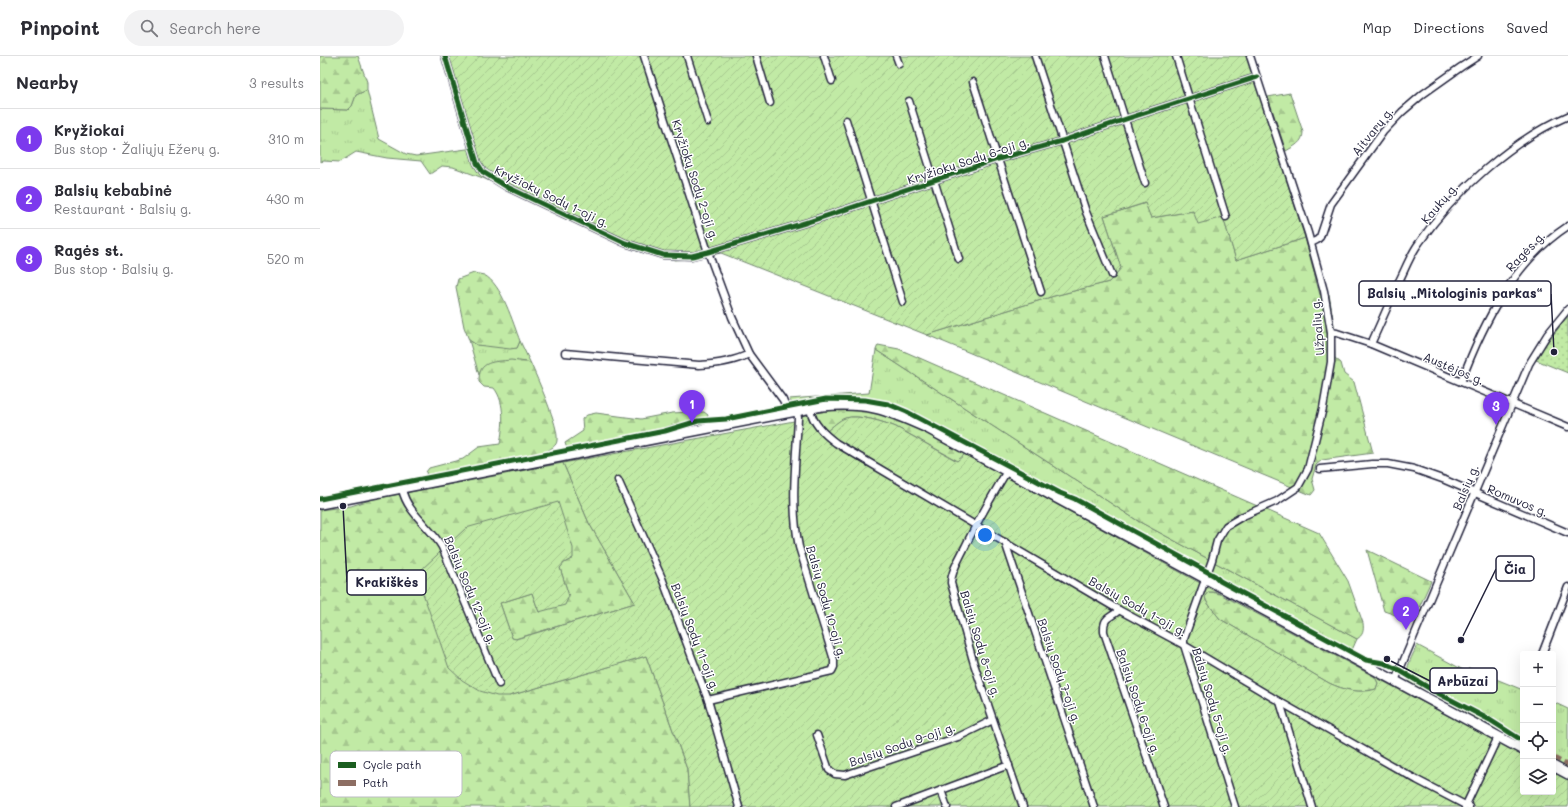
<!DOCTYPE html>
<meta charset="utf-8">
<style>
body{margin:0;font-family:Mali,sans-serif;background:#f2f2f3;color:#2b2b33}
.controls{position:absolute;right:12px;bottom:12px;display:grid;overflow:hidden;border-radius:4px;box-shadow:0 4px 16px #0002}
.controls button{width:36px;height:36px;display:grid;place-items:center;padding:0;border:0;border-bottom:1px solid #e1e1e2;background:#fff;color:#2b2b33;font:20px sans-serif}
.you{position:absolute;left:665px;top:479px;width:14px;height:14px;margin:-10px;border:3px solid #fff;border-radius:50%;background:#1a73e8;box-shadow:0 0 0 6px #1a73e833}
.badge{display:grid;place-items:center;width:26px;height:26px;border-radius:50%;background:#7c3aed;color:#fff;font-size:13px;font-weight:700}
.pin{position:absolute;translate:-50% -33px;filter:drop-shadow(0 1px 2px #0008)}
.pin::after{content:'';position:absolute;top:21px;width:14px;height:12px;background:inherit;clip-path:polygon(0 0,100% 0,50% 100%)}
.list{margin:0;padding:0;list-style:none}
h2{display:flex;justify-content:space-between;align-items:center;height:52px;margin:0;padding:0 16px;font-size:17px}
h2 small{font-size:13px;font-weight:400;color:#7c7c81}
.list li{display:grid;grid-template-columns:26px 1fr auto;gap:12px;align-items:center;box-sizing:border-box;height:60px;padding:0 16px;border-top:1px solid #e1e1e2}
.list b{display:block;font-size:15px;white-space:nowrap}
.list p{margin:0;font-size:13px;white-space:nowrap;color:#7c7c81}
.list em{font-size:13px;font-style:normal;color:#7c7c81}
.icon{flex:none;width:22px;height:22px;fill:none;stroke:currentColor;stroke-width:2;stroke-linecap:round;stroke-linejoin:round}
.map{position:relative;flex:none;width:1248px;height:751px;overflow:hidden}
header{display:flex;align-items:center;gap:24px;box-sizing:border-box;height:56px;padding:0 20px;background:#fff;border-bottom:1px solid #e1e1e2}
header strong{font-size:19px}
nav{display:flex;gap:22px;margin-inline-start:auto;font-size:14px}
.search{width:280px;height:36px;background:#f2f2f3;display:flex;align-items:center;gap:10px;box-sizing:border-box;padding:0 14px;border-radius:22px;color:#7c7c81;font-size:15px}
main{display:flex}
aside{flex:1;background:#fff}
.map>svg:first-child{display:block}
</style>
<header>
<strong>Pinpoint</strong>
<div class="search"><svg class="icon" aria-label="search" viewBox="0 0 24 24"><circle cx="10" cy="10" r="6"/><path d="M15 15l6 6"/></svg>Search here</div>
<nav><a>Map</a><a>Directions</a><a>Saved</a></nav>
</header>
<main>
<aside>
<h2>Nearby<small>3 results</small></h2>
<ul class="list">
<li><span class="badge">1</span><div><b>Kryžiokai</b><p>Bus stop · Žaliųjų Ežerų g.</p></div><em>310 m</em></li>
<li><span class="badge">2</span><div><b>Balsių kebabinė</b><p>Restaurant · Balsių g.</p></div><em>430 m</em></li>
<li><span class="badge">3</span><div><b>Ragės st.</b><p>Bus stop · Balsių g.</p></div><em>520 m</em></li>
</ul>
</aside>
<div class="map">
<svg width="1248" height="751" viewBox="0 0 1248 751">
<defs>
<pattern id="grass-tufts" width="24" height="20" patternUnits="userSpaceOnUse"><rect width="24" height="20" fill="#c1eaa5"/><path d="M3 7l-1-3M5 7V3M7 7l1-3M15 17l-1-3M17 17v-4M19 17l1-3" fill="none" stroke="#a6c88f"/></pattern>
<pattern id="forest-firs" width="22" height="20" patternUnits="userSpaceOnUse"><rect width="22" height="20" fill="#c1eaa5"/><path d="M5 1l3.5 6h-7zM16 11l3.5 6h-7z" fill="#a6c88f"/></pattern>
<pattern id="park-dots" width="8" height="8" patternUnits="userSpaceOnUse"><rect width="8" height="8" fill="#c1eaa5"/><path d="M2 2h.1M6 6h.1" fill="none" stroke="#a6c88f" stroke-width="1.8" stroke-linecap="round"/></pattern>
<pattern id="garden-furrows" width="10" height="10" patternUnits="userSpaceOnUse"><rect width="10" height="10" fill="#c1eaa5"/><path d="M-1 1l2-2M0 10L10 0M9 11l2-2" fill="none" stroke="#a6c88f"/></pattern>
</defs>
<rect width="100%" height="100%" fill="#fff"/>
<filter id="ink" filterUnits="userSpaceOnUse"><feTurbulence type="fractalNoise" baseFrequency=".025" numOctaves="2"/><feDisplacementMap in="SourceGraphic" scale="8" xChannelSelector="R" yChannelSelector="G"/><feConvolveMatrix kernelMatrix="1 2 1 2 8 2 1 2 1" color-interpolation-filters="sRGB"/></filter>
<g filter="url(#ink)">
<g fill="url(#grass-tufts)" stroke="#728670">
<polygon points="47,34 59,83 86,98 96,100 154,92 163,122 133,111 122,110 110,118 101,105 67,102 36,96 20,106 4,105 0,106 0,53 28,54 32,50 36,39"/>
<polygon points="149,284 157,289 197,292 200,285 211,308 207,306 163,311 159,319"/>
<path d="M556 294 818 465 1037 583 1032 594 900 523C892 512 888 514 877 514L741 439V436L582 351C563 344 542 340 521 340 505 340 488 344 472 347L469 343 549 337Z"/>
<path d="M1097 589 1147 616 1149 612 1203 634V691L1091 629C1081 617 1092 602 1097 589Z"/>
<polygon points="1233,646 1248,653 1248,715 1233,707"/>
</g>
<g fill="url(#forest-firs)" stroke="#728670">
<polygon points="0,0 38,0 47,26 47,34 36,39 32,50 28,54 0,53"/>
<path d="M970 37 983 76C983 87 974 90 966 95L948 41Z"/>
<polygon points="826,147 831,162 873,155 903,161 916,204 985,182 1000,239 1009,238 1014,269 1015,302 1021,307 1024,318 1034,326 1053,397 1002,404 996,409 992,423 995,434 991,439 607,279 734,240 789,226 801,212 784,160"/>
<path d="M154 217C157 218 161 218 164 219 182 228 193 267 200 285L197 292 190 293 157 289 149 284 144 271 136 231 138 223Z"/>
<path d="M558 289 579 293 999 477 1028 525 1043 567C1044 575 1043 579 1037 583L818 465 556 294Z"/>
<path d="M191 304 207 306 211 308C217 322 239 370 237 384 237 390 231 392 227 395L107 421 106 416 109 412 143 403 159 391 180 388C183 371 186 347 174 332L164 331 159 326C158 304 174 306 191 304Z"/>
<path d="M541 352 581 364 645 398 638 405 576 371C564 366 539 358 526 362 519 364 512 371 507 375L503 374 488 357 502 353Z"/>
<polygon points="370,356 384,356 388,359 387,362 352,369 326,379 247,393 245,387 263,375 262,363 267,359 276,357 321,363 352,357"/>
<polygon points="243,407 269,467 315,547 195,583 192,582 180,547 212,537 219,556 249,540 240,512 244,507 253,502 146,472 189,640 326,600 367,713 370,751 0,751 0,454 31,450 53,443"/>
<polygon points="1047,494 1111,525 1093,565 1064,555"/>
<path d="M888 536H892L900 538 1055 621 1058 627 1056 633C1040 638 1024 634 1009 627L900 563 886 545 885 540Z"/>
</g>
<polygon fill="url(#park-dots)" stroke="#728670" points="1248,260 1248,317 1216,304 1226,288"/>
<g fill="url(#garden-furrows)" stroke="#728670">
<polygon points="127,0 927,0 985,182 916,204 903,161 878,168 873,155 831,162 825,147 784,160 801,212 789,226 734,240 607,279 401,197 371,203 355,204 317,195 163,122"/>
<path d="M488 357 503 374 507 375C512 371 519 364 525 362 538 358 564 366 576 371L637 405 645 398 900 538 892 536H888L885 540 886 545 900 563 1009 627C1024 634 1040 638 1056 633L1058 627 1055 621 1203 699V736H1233V715L1248 723V751H370L367 713 326 600 189 640H177L160 635 142 624 129 612 98 523 101 514 146 472 238 446 253 492V502L244 507 240 512 249 540 245 549 219 556 212 537 180 547 192 582 196 583 315 547 269 467 243 407 474 365Z"/>
</g>
<g fill="none" stroke-linecap="round" stroke-linejoin="round">
<g stroke="#22223b" stroke-width="9">
<g id="minor">
<polyline points="125,0 157,107 163,116 187,131 305,187 343,199 372,200 388,196 488,166 678,103 742,85 806,63 937,21"/>
<polyline points="324,0 388,196 412,261 429,298 463,344 468,357"/>
<polyline points="367,0 388,66"/>
<polyline points="436,0 450,47"/>
<polyline points="504,0 512,25"/>
<polyline points="576,0 579,8"/>
<polyline points="715,0 766,156 792,219"/>
<polyline points="785,0 825,127"/>
<polyline points="856,0 906,161"/>
<polyline points="653,26 721,236"/>
<polyline points="589,45 639,203"/>
<polyline points="526,64 583,246"/>
<polyline points="991,187 997,184 1000,181 1011,148 1063,76 1082,56 1103,38 1141,11 1158,0"/>
<polyline points="1011,276 1017,277 1051,288 1248,371"/>
<path d="M1051 288C1060 268 1069 248 1078 227 1085 214 1090 199 1099 187 1134 136 1192 84 1248 60"/>
<path d="M245 297 379 309C397 308 413 306 429 298"/>
<path d="M1141 326C1163 267 1194 205 1248 170"/>
<path d="M490 353C493 368 504 378 516 387L799 554 864 589 960 646 1097 724 1149 751"/>
<polyline points="1000,413 1052,408 1068,408 1094,413 1125,424 1248,477"/>
<path d="M687 415C672 440 657 466 644 493 639 503 631 516 631 527L654 608 703 751"/>
<polyline points="298,424 342,522 388,644 419,751"/>
<path d="M82 433C87 457 110 470 122 491L179 628"/>
<polyline points="685,486 774,751"/>
<path d="M799 554C791 563 783 559 784 576L844 751"/>
<polyline points="1222,598 1248,531"/>
<polyline points="1075,625 1209,308 1227,279 1248,253"/>
<path d="M388 644 512 615 514 611V604L479 491C470 448 476 405 478 362L477 355"/>
<polyline points="960,646 992,751"/>
<polyline points="497,679 509,714 515,718 525,719 638,681 673,664"/>
<polyline points="621,734 627,751"/>
<polyline points="576,751 689,709"/>
<polyline points="915,751 864,589 864,583 892,504 897,485 906,470 923,460 957,445 978,431 988,413 1003,352 1011,306 1011,276 1004,235 988,177 930,0"/>
<polyline points="1145,751 1178,681"/>
</g>
</g>
<g stroke="#22223b" stroke-width="12">
<g id="secondary">
<path d="M0 448 502 350C548 346 565 353 607 372L1203 694"/>
<polyline points="1233,710 1248,718"/>
</g>
</g>
<use href="#minor" stroke="#fff" stroke-width="6"/>
<use href="#secondary" stroke="#fff" stroke-width="9"/>
<polyline stroke="#8d6e63" stroke-width="4" stroke-dasharray="8 4" stroke-linecap="butt" points="1233,701 1248,709"/>
<g stroke="#fff" stroke-width="8">
<g id="cycleway">
<polyline points="125,0 157,107 163,116 187,131 305,187 343,199 372,200 388,196 488,166 678,103 742,85 806,63 937,21"/>
<polyline points="0,443 345,375 378,365 406,363 506,343 545,344 568,348 587,356 740,437 755,443 895,520 900,525 1046,604 1064,607 1079,614 1114,635 1170,664 1203,685"/>
</g>
</g>
<use href="#cycleway" stroke="#1b5e20" stroke-width="5"/>
</g>
</g>
<g text-anchor="middle" dominant-baseline="central" stroke-width="3" stroke-linejoin="round" paint-order="stroke">
<g font-size="12" fill="#22223b" stroke="#fff">
<text transform="translate(1052 75) rotate(-51)">Aitvarų g.</text>
<text transform="translate(648 104) rotate(-18)">Kryžiokų Sodų 6-oji g.</text>
<text transform="translate(376 124) rotate(72)">Kryžiokų Sodų 2-oji g.</text>
<text transform="translate(232 140) rotate(26)">Kryžiokų Sodų 1-oji g.</text>
<text transform="translate(1119 147) rotate(-49)">Kaukų g.</text>
<text transform="translate(1205 195) rotate(-46)">Ragės g.</text>
<text transform="translate(997 271) rotate(-95)">Užpalių g.</text>
<text transform="translate(1134 312) rotate(23)">Austėjos g.</text>
<text transform="translate(1145 431) rotate(-67)">Balsių g.</text>
<text transform="translate(1198 444) rotate(23)">Romuvos g.</text>
<text transform="translate(151 534) rotate(67)">Balsių Sodų 12-oji g.</text>
<text transform="translate(507 546) rotate(74)">Balsių Sodų 10-oji g.</text>
<text transform="translate(818 550) rotate(29)">Balsių Sodų 1-oji g.</text>
<text transform="translate(376 581) rotate(69)">Balsių Sodų 11-oji g.</text>
<text transform="translate(661 588) rotate(73)">Balsių Sodų 8-oji g.</text>
<text transform="translate(740 615) rotate(71)">Balsių Sodų 7-oji g.</text>
<text transform="translate(893 645) rotate(73)">Balsių Sodų 5-oji g.</text>
<text transform="translate(819 646) rotate(71)">Balsių Sodų 6-oji g.</text>
<text transform="translate(582 688) rotate(-19)">Balsių Sodų 9-oji g.</text>
</g>
</g>
<rect x="10" y="695" width="132" height="46" rx="6" fill="#fff" stroke="#bdbdc4" stroke-width="1"/>
<rect x="18" y="706" width="18" height="6" fill="#1b5e20"/>
<rect x="18" y="724" width="18" height="6" fill="#8d6e63"/>
<g font-size="11" fill="#22223b">
<text x="43" y="713">Cycle path</text>
<text x="43" y="731">Path</text>
</g>
<path fill="none" stroke="#22223b" stroke-width="1.5" d="M1234 296L1231 238M1141 584L1176 513M23 450L27 526M1067 603L1110 625"/>
<g fill="#22223b" stroke="#fff" stroke-width="1.5">
<circle cx="1234" cy="296" r="4"/>
<circle cx="1141" cy="584" r="4"/>
<circle cx="23" cy="450" r="4"/>
<circle cx="1067" cy="603" r="4"/>
</g>
<g fill="#fff" stroke="#22223b" stroke-width="1.5">
<rect x="1039" y="225" width="192" height="25" rx="4"/>
<rect x="1176" y="500" width="38" height="25" rx="4"/>
<rect x="27" y="514" width="79" height="25" rx="4"/>
<rect x="1110" y="612" width="67" height="25" rx="4"/>
</g>
<g font-size="13" text-anchor="middle" font-weight="bold" fill="#22223b">
<text x="1135" y="242">Balsių „Mitologinis parkas“</text>
<text x="1195" y="518">Čia</text>
<text x="67" y="531">Krakiškės</text>
<text x="1143" y="630">Arbūzai</text>
</g>
</svg>
<div class="controls">
<button>+</button>
<button>−</button>
<button><svg class="icon" aria-label="locate" viewBox="0 0 24 24"><circle cx="12" cy="12" r="6"/><path d="M12 2v4M12 18v4M2 12h4M18 12h4"/></svg></button>
<button><svg class="icon" aria-label="layers" viewBox="0 0 24 24"><path d="M12 4l9 5-9 5-9-5zM3 14l9 5 9-5"/></svg></button>
</div>
<div class="you"></div>
<div class="pin badge" style="left:372px;top:367px">1</div>
<div class="pin badge" style="left:1086px;top:574px">2</div>
<div class="pin badge" style="left:1176px;top:369px">3</div>
</div>
</main>
